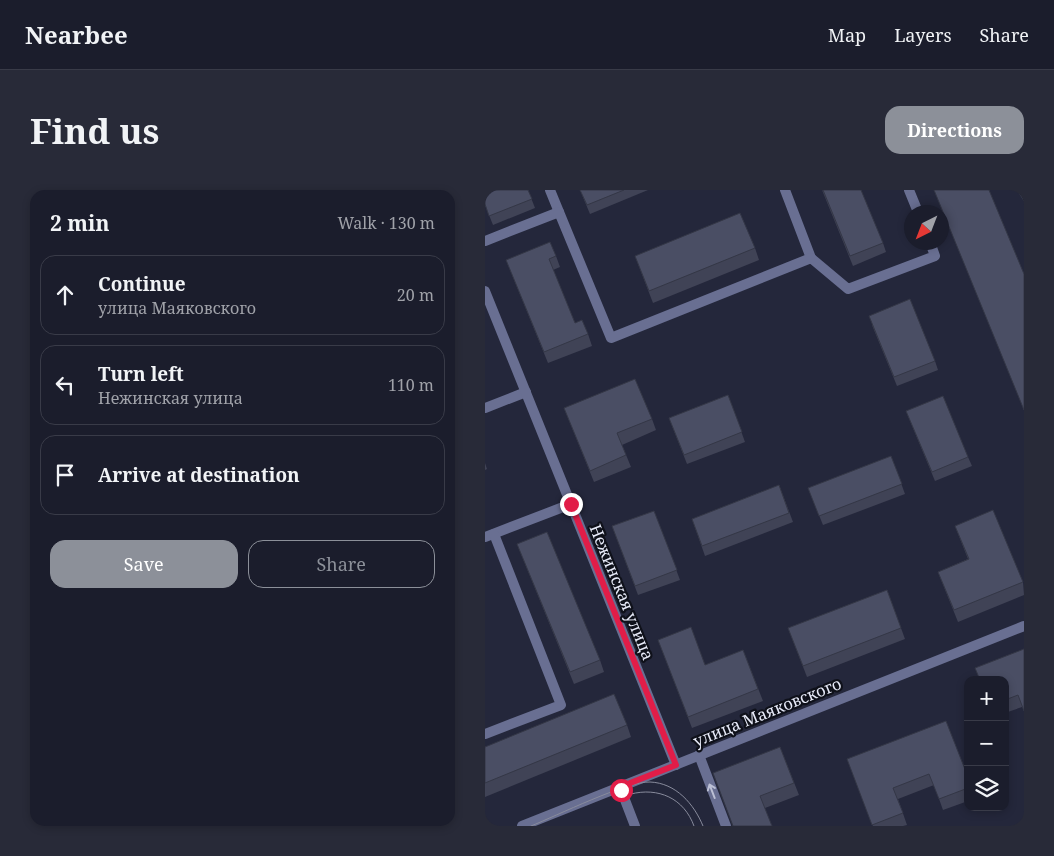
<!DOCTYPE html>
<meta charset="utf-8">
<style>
body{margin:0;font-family:"Noto Serif",serif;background:#282a38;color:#f1f3f6}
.controls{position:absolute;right:15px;bottom:15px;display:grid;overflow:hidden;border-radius:10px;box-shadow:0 2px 8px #0003}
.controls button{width:45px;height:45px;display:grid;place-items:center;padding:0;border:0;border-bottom:1px solid #393b48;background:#1b1d2c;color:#f1f3f6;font:25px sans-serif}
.compass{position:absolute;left:419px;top:15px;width:45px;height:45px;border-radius:50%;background:#1b1d2c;box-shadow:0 2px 8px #0003;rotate:222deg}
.stop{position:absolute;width:15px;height:15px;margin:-11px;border:4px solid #e11d48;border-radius:50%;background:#fff}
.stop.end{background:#e11d48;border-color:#fff;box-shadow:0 1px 5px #0008}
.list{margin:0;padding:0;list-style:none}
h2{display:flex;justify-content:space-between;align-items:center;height:65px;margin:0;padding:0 20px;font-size:21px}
h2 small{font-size:16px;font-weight:400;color:#a0a2a9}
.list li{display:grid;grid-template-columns:32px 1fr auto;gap:15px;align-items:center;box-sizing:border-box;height:80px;margin:0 10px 10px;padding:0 10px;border:1px solid #393b48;border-radius:15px}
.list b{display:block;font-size:19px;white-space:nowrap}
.list p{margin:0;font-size:16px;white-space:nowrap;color:#a0a2a9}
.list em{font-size:16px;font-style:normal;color:#a0a2a9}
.actions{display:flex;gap:10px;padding:15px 20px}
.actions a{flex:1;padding:11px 0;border:1px solid #8c9099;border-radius:15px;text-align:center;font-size:18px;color:#8c9099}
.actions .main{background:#8c9099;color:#fff}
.icon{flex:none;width:28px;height:28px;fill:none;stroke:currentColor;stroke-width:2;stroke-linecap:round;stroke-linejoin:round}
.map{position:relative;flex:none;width:539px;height:636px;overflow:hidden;border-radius:15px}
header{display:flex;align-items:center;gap:30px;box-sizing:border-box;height:70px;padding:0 25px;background:#1b1d2c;border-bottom:1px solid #393b48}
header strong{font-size:24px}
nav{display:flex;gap:28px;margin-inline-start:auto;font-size:18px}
.intro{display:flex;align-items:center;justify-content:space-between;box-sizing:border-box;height:120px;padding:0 30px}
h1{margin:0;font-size:35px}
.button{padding:12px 22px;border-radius:15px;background:#8c9099;color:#fff;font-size:18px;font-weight:700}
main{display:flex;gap:30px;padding:0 30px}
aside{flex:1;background:#1b1d2c;border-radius:15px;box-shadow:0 2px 8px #0003}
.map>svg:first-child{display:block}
</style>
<header>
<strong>Nearbee</strong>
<nav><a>Map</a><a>Layers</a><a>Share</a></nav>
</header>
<div class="intro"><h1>Find us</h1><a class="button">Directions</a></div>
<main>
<aside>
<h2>2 min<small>Walk · 130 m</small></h2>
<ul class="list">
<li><svg class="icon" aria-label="ahead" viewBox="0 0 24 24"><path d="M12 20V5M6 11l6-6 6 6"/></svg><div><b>Continue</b><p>улица Маяковского</p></div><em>20 m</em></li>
<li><svg class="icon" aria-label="left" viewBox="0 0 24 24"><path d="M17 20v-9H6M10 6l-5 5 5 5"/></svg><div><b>Turn left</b><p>Нежинская улица</p></div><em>110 m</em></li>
<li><svg class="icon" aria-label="arrive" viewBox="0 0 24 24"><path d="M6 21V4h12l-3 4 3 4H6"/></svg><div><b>Arrive at destination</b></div></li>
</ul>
<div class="actions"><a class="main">Save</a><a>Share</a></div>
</aside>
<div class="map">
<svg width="539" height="636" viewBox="0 0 539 636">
<rect width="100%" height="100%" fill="#24273b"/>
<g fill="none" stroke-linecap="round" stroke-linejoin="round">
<g stroke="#696f92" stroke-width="10">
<polyline points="65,0 74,22"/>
<polyline points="300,0 326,68"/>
<polyline points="424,0 433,22"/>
<polyline points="0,51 74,22 126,148 326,68 363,99 450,66 445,52"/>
<polyline points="0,218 41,202"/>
<polyline points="0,347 86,314"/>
<polyline points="0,544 76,515 9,344"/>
<polyline points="135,597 150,636"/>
</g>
<g stroke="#696f92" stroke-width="10">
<polyline points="0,101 191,575"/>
<polyline points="214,565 241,636"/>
<polyline points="37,636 539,436"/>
</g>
<g stroke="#888b9c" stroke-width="1">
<path d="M146 604C173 597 199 608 209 636"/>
<path d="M46 636C71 626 142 591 165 592 191 593 209 614 218 636"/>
</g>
</g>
<g fill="#404356">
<polygon points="43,0 50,18 8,35 0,15"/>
<polygon points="95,0 163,0 105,24"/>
<polygon points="337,0 398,53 401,62 368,76"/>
<polygon points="270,58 274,70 168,113 150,66"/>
<polygon points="71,66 75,77 68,80 90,133 103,144 107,156 63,173 21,70"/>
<polygon points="387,135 450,171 453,180 412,196"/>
<polygon points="243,205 260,252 202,274 184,228"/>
<polygon points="79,218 167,229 171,240 137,255 146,277 109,292"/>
<polygon points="421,221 483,267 487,276 450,291"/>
<polygon points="406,266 420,304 338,335 323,298"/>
<polygon points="0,273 2,279 0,280"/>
<polygon points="294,295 308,332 220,366 207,329"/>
<polygon points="169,321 195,390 153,405 127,336"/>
<polygon points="470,336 538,392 539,405 473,432 453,382 483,369"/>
<polygon points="32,354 115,470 119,482 89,494"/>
<polygon points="402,400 420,449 322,487 303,438"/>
<polygon points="173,450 220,475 258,460 278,511 207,538"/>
<polygon points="539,459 537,517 520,523 520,490"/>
<polygon points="142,535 146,547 0,607 0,557"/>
<polygon points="295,557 314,605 280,618 248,636"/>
<polygon points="362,569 483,587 483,611 458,620 449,595 413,609 422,635 418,636 388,636"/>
</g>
<g fill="#4a4e64" stroke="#343746">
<polygon points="0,0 43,0 47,9 4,26 0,14"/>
<polygon points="95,0 139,0 102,15"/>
<polygon points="338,0 376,0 398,53 365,66"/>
<polygon points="449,0 504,0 539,84 539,220"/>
<polygon points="532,0 539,0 539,11"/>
<polygon points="255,23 270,58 164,101 150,66"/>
<polygon points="65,52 71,66 64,69 90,133 97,130 103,144 59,162 21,70"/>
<polygon points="425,109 450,171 409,187 384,126"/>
<polygon points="150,189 167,229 132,243 141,265 105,281 79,218"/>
<polygon points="243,205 257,242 199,265 184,228"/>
<polygon points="458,206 483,267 447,282 421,221"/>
<polygon points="406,266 417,294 334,326 323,298"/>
<polygon points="294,295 304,323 217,356 207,329"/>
<polygon points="508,320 538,392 469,420 453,382 484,369 470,336"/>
<polygon points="169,321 192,380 150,396 127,336"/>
<polygon points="62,342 115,470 85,482 32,354"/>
<polygon points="402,400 416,438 318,476 303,438"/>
<polygon points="206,437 220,475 258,460 273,499 203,527 173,450"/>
<polygon points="539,459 539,521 533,505 520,510 520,490 495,490 490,478"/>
<polygon points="129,504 142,535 0,593 0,557"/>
<polygon points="461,531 483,587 483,598 454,609 444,584 408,598 418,623 387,635 362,569"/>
<polygon points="295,557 309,593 275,606 287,636 248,636 228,583"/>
</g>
<defs><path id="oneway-shaft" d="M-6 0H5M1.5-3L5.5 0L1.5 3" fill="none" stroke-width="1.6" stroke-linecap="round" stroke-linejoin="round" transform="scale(1.25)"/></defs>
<use stroke="#bcc0d5" href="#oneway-shaft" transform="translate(227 601) rotate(-111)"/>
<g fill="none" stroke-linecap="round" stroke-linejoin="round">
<polyline stroke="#e11d48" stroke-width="6" points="86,314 191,575 135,597 136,600"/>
</g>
<g text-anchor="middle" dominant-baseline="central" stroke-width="4.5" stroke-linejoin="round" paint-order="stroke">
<g font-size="16" fill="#e8ebf9" stroke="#0f111a">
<text transform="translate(137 402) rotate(68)">Нежинская улица</text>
<text transform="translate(282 522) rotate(-22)">улица Маяковского</text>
</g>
</g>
</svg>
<div class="controls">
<button>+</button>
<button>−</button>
<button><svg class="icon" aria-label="layers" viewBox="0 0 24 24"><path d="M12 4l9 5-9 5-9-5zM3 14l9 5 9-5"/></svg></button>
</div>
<svg class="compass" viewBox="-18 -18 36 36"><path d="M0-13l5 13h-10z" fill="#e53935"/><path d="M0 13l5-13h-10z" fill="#a0a2a9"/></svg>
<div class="stop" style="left:136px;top:600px"></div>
<div class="stop end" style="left:86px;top:314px"></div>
</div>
</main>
